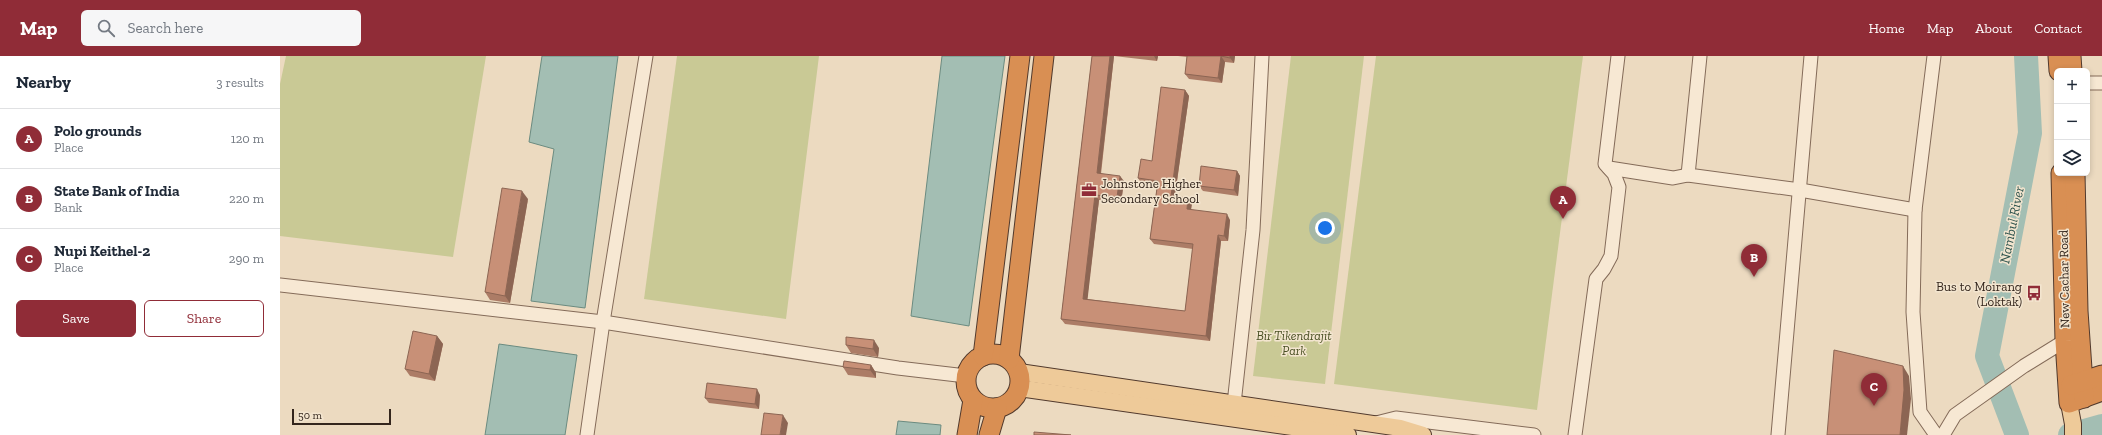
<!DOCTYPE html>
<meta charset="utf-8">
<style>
body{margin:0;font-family:"Zilla Slab",serif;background:#f6f6f7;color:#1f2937}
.controls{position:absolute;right:12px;top:12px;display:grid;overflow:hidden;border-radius:6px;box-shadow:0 2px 6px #0003}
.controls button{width:36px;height:36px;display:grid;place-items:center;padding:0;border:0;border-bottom:1px solid #e0e1e3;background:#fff;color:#1f2937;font:20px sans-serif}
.scale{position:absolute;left:12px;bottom:10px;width:99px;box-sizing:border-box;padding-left:4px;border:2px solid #34261d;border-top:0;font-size:11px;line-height:14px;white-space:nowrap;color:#34261d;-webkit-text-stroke:3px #f3e5cf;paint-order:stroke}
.you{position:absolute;left:1045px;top:172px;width:14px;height:14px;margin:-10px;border:3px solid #fff;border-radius:50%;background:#1a73e8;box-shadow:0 0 0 6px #1a73e833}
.badge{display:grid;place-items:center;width:26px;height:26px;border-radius:50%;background:#902c37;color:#fff;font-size:13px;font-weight:700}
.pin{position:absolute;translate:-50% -33px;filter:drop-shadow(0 1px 2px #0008)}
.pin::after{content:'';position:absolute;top:21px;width:14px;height:12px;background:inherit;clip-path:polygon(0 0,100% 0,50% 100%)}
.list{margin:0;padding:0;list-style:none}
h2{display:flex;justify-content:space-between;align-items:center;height:52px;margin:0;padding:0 16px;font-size:17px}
h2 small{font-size:13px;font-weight:400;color:#747a83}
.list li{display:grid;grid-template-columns:26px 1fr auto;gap:12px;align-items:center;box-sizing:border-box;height:60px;padding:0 16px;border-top:1px solid #e0e1e3}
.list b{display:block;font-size:15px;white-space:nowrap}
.list p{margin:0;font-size:13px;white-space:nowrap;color:#747a83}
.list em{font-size:13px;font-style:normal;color:#747a83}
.actions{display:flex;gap:8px;padding:12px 16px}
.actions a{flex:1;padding:9px 0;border:1px solid #902c37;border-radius:6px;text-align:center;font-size:14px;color:#902c37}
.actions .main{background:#902c37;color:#fff}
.icon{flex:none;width:22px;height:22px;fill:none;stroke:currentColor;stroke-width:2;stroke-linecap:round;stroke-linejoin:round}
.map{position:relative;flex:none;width:1822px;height:379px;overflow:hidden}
header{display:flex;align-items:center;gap:24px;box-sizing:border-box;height:56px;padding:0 20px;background:#902c37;color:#fff}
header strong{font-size:19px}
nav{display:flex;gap:22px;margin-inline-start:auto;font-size:14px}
.search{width:280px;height:36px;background:#f6f6f7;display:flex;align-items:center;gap:10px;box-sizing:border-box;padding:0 14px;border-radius:6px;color:#747a83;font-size:15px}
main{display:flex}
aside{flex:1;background:#fff}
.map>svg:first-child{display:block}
</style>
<header>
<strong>Map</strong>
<div class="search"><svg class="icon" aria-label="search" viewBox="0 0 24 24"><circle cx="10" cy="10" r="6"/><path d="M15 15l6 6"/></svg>Search here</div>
<nav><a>Home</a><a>Map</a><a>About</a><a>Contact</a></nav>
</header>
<main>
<aside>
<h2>Nearby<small>3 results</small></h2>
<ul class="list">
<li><span class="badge">A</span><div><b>Polo grounds</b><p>Place</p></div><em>120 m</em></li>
<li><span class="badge">B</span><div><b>State Bank of India</b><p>Bank</p></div><em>220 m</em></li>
<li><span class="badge">C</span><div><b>Nupi Keithel-2</b><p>Place</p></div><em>290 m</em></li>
</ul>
<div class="actions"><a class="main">Save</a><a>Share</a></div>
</aside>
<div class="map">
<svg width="1822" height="379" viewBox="0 0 1822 379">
<rect width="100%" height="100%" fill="#ecdac0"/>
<g fill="#c9c995">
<polygon points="6,0 206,0 173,201 0,180 0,28"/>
<polygon points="397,0 539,0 506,263 364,243"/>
<polygon points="1011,0 1084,0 1045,328 973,320"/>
<polygon points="1096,0 1303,0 1257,354 1054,328"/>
</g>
<g fill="#a3beb3" stroke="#6b8b80">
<polygon points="262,0 338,0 305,252 251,245 274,93 249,86"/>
<polygon points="662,0 725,0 689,270 631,260"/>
<polygon points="219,288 297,299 285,379 205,379"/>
<polygon points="618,365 661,369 660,379 616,379"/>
</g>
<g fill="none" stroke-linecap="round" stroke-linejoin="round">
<g stroke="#a3beb3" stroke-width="24">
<polyline points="1737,379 1707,300 1750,77 1746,0"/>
<polyline points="1790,379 1822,370"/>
</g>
<g stroke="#846b59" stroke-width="15">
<g id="minor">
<polyline points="1420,0 1408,119 1520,134 1635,154"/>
<polyline points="1654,0 1635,154 1633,256 1640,356 1656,379"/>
<polyline points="1807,27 1822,27"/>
<polyline points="1329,112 1393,122 1408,119"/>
<polyline points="0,229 323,266 618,312 686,320"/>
<polyline points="954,348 973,174 982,0"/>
<polyline points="1096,367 1116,362 1254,379"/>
<polyline points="307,379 323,266 366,0"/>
<polyline points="1295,379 1316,223 1324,213 1331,200 1339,131 1334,118 1325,108 1338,0"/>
<polyline points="1498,379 1531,0"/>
<polyline points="1663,379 1675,359 1744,310 1791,281"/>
</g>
</g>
<g stroke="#523a2d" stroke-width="18">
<g id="major">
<polyline points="739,316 1120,372 1143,379"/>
<polyline points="739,332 1068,379"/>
<polyline points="1789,347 1793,368 1793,379"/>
</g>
</g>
<g stroke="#523a2d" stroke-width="21">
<g id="highway">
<polyline points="1778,0 1779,15"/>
<polyline points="1791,0 1792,15"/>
<polyline points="1781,117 1785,285 1789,347 1822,335"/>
<polyline points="1795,117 1798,255 1804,342"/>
<circle cx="713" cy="325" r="27"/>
<polyline points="703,300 740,0"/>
<polyline points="729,303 764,0"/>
<polyline points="1791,329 1822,319"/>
<polyline points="687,379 693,344"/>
<polyline points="709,379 717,352"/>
</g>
</g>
<use href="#minor" stroke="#f7e8d3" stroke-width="13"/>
<use href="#major" stroke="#eeca99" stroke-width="16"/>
<use href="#highway" stroke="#d98f53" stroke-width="19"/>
</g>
<g fill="#ac7c66">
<polygon points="812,0 878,0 877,5 834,0 821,118 844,125 841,147 819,144 807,243 905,255 913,193 874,188 870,183 877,130 862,128 858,122 872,105 905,34 909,40 895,140 912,147 911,154 950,164 948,185 941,185 930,285 785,268 781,263"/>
<polygon points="898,0 955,0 954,7 945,6 942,27 909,23 905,18 907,1"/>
<polygon points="957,115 960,120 958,140 923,135 919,130"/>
<polygon points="248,143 230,247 210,244 205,236"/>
<polygon points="157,280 163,288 155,325 130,320 125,313"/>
<polygon points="566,289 599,292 598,301 571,297"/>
<polygon points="591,309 596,317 596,322 568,319 563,311"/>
<polygon points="480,339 479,353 429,347 425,342"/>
</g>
<g fill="#8c6553">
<polygon points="830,0 834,0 820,122 817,117"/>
<polygon points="874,0 878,0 877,5"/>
<polygon points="941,0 945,6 942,27 938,22"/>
<polygon points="950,0 955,0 954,7 950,2"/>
<polygon points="905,34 909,40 894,145 891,140"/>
<polygon points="957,115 960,120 958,140 954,134"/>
<polygon points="840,120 844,125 841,147 837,141"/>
<polygon points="242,135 248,143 230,247 225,240"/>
<polygon points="815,139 819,144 807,248 803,243"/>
<polygon points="908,142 912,147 910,159 907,153"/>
<polygon points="947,158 950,164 948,185 944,180"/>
<polygon points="938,179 941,185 930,285 926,280"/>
<polygon points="157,280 163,288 155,325 149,318"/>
<polygon points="594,284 599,292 598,301 593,293"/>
<polygon points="591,309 596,317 596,322 590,314"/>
<polygon points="1623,310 1629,320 1631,343 1627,379 1620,379"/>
<polygon points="477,333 480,339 479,353 475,348"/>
<polygon points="503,359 508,367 506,379 500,379"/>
</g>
<g fill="#c89077" stroke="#8c6553">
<polygon points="812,0 830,0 817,117 840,120 837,141 815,139 803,243 905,255 913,188 870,183 878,125 858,122 861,103 872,105 881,31 905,34 891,140 908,142 907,153 947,158 944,180 938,179 926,280 781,263"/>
<polygon points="907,0 950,0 950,2 941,0 938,22 905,18"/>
<polygon points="921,110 957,115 954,134 919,130"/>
<polygon points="222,132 242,135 225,240 205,236"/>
<polygon points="133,275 157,280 149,318 125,313"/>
<polygon points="566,281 594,284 593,293 566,289"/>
<polygon points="1554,294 1623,310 1624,334 1620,379 1547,379"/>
<polygon points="564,305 591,309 590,314 563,311"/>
<polygon points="427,327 477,333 475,348 425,342"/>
<polygon points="484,357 503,359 500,379 481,379"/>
<polygon points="754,376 791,379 754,379"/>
</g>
<defs>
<g id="office-bare" transform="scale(1.2)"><path d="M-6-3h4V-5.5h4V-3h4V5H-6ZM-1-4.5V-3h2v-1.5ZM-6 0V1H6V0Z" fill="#902c37" stroke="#f3e5cf" stroke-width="2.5" paint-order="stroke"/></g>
<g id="bus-bare" transform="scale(1.2)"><path d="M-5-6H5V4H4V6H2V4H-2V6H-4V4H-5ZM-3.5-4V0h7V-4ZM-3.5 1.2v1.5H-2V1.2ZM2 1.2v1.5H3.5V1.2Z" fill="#902c37" stroke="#f3e5cf" stroke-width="2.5" paint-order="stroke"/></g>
</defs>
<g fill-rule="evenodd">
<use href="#office-bare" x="809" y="134"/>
<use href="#bus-bare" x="1754" y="237"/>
</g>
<g text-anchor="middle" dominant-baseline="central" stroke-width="3" stroke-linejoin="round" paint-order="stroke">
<g font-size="13" fill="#34261d" stroke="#f3e5cf" text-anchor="start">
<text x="821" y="127">Johnstone Higher<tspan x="821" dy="15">Secondary School</tspan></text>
<text x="1742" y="230" text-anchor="end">Bus to Moirang<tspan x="1742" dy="15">(Loktak)</tspan></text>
</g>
<g font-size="13" fill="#34261d" stroke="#f3e5cf">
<text transform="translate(1784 223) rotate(-91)">New Cachar Road</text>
</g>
<g font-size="13" font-style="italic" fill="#4a5024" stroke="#f3e5cf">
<text x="1014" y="279">Bir Tikendrajit<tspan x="1014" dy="15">Park</tspan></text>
</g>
<g font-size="14" font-style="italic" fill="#2d534d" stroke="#f3e5cf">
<text transform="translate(1732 169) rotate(-79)">Nambul River</text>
</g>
</g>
</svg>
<div class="controls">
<button>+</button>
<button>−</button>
<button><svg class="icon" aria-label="layers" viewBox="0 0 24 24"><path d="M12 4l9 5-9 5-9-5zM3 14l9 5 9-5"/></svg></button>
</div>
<div class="scale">50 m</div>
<div class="you"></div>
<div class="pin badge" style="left:1283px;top:163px">A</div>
<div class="pin badge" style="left:1474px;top:221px">B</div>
<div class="pin badge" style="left:1594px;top:350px">C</div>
</div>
</main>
